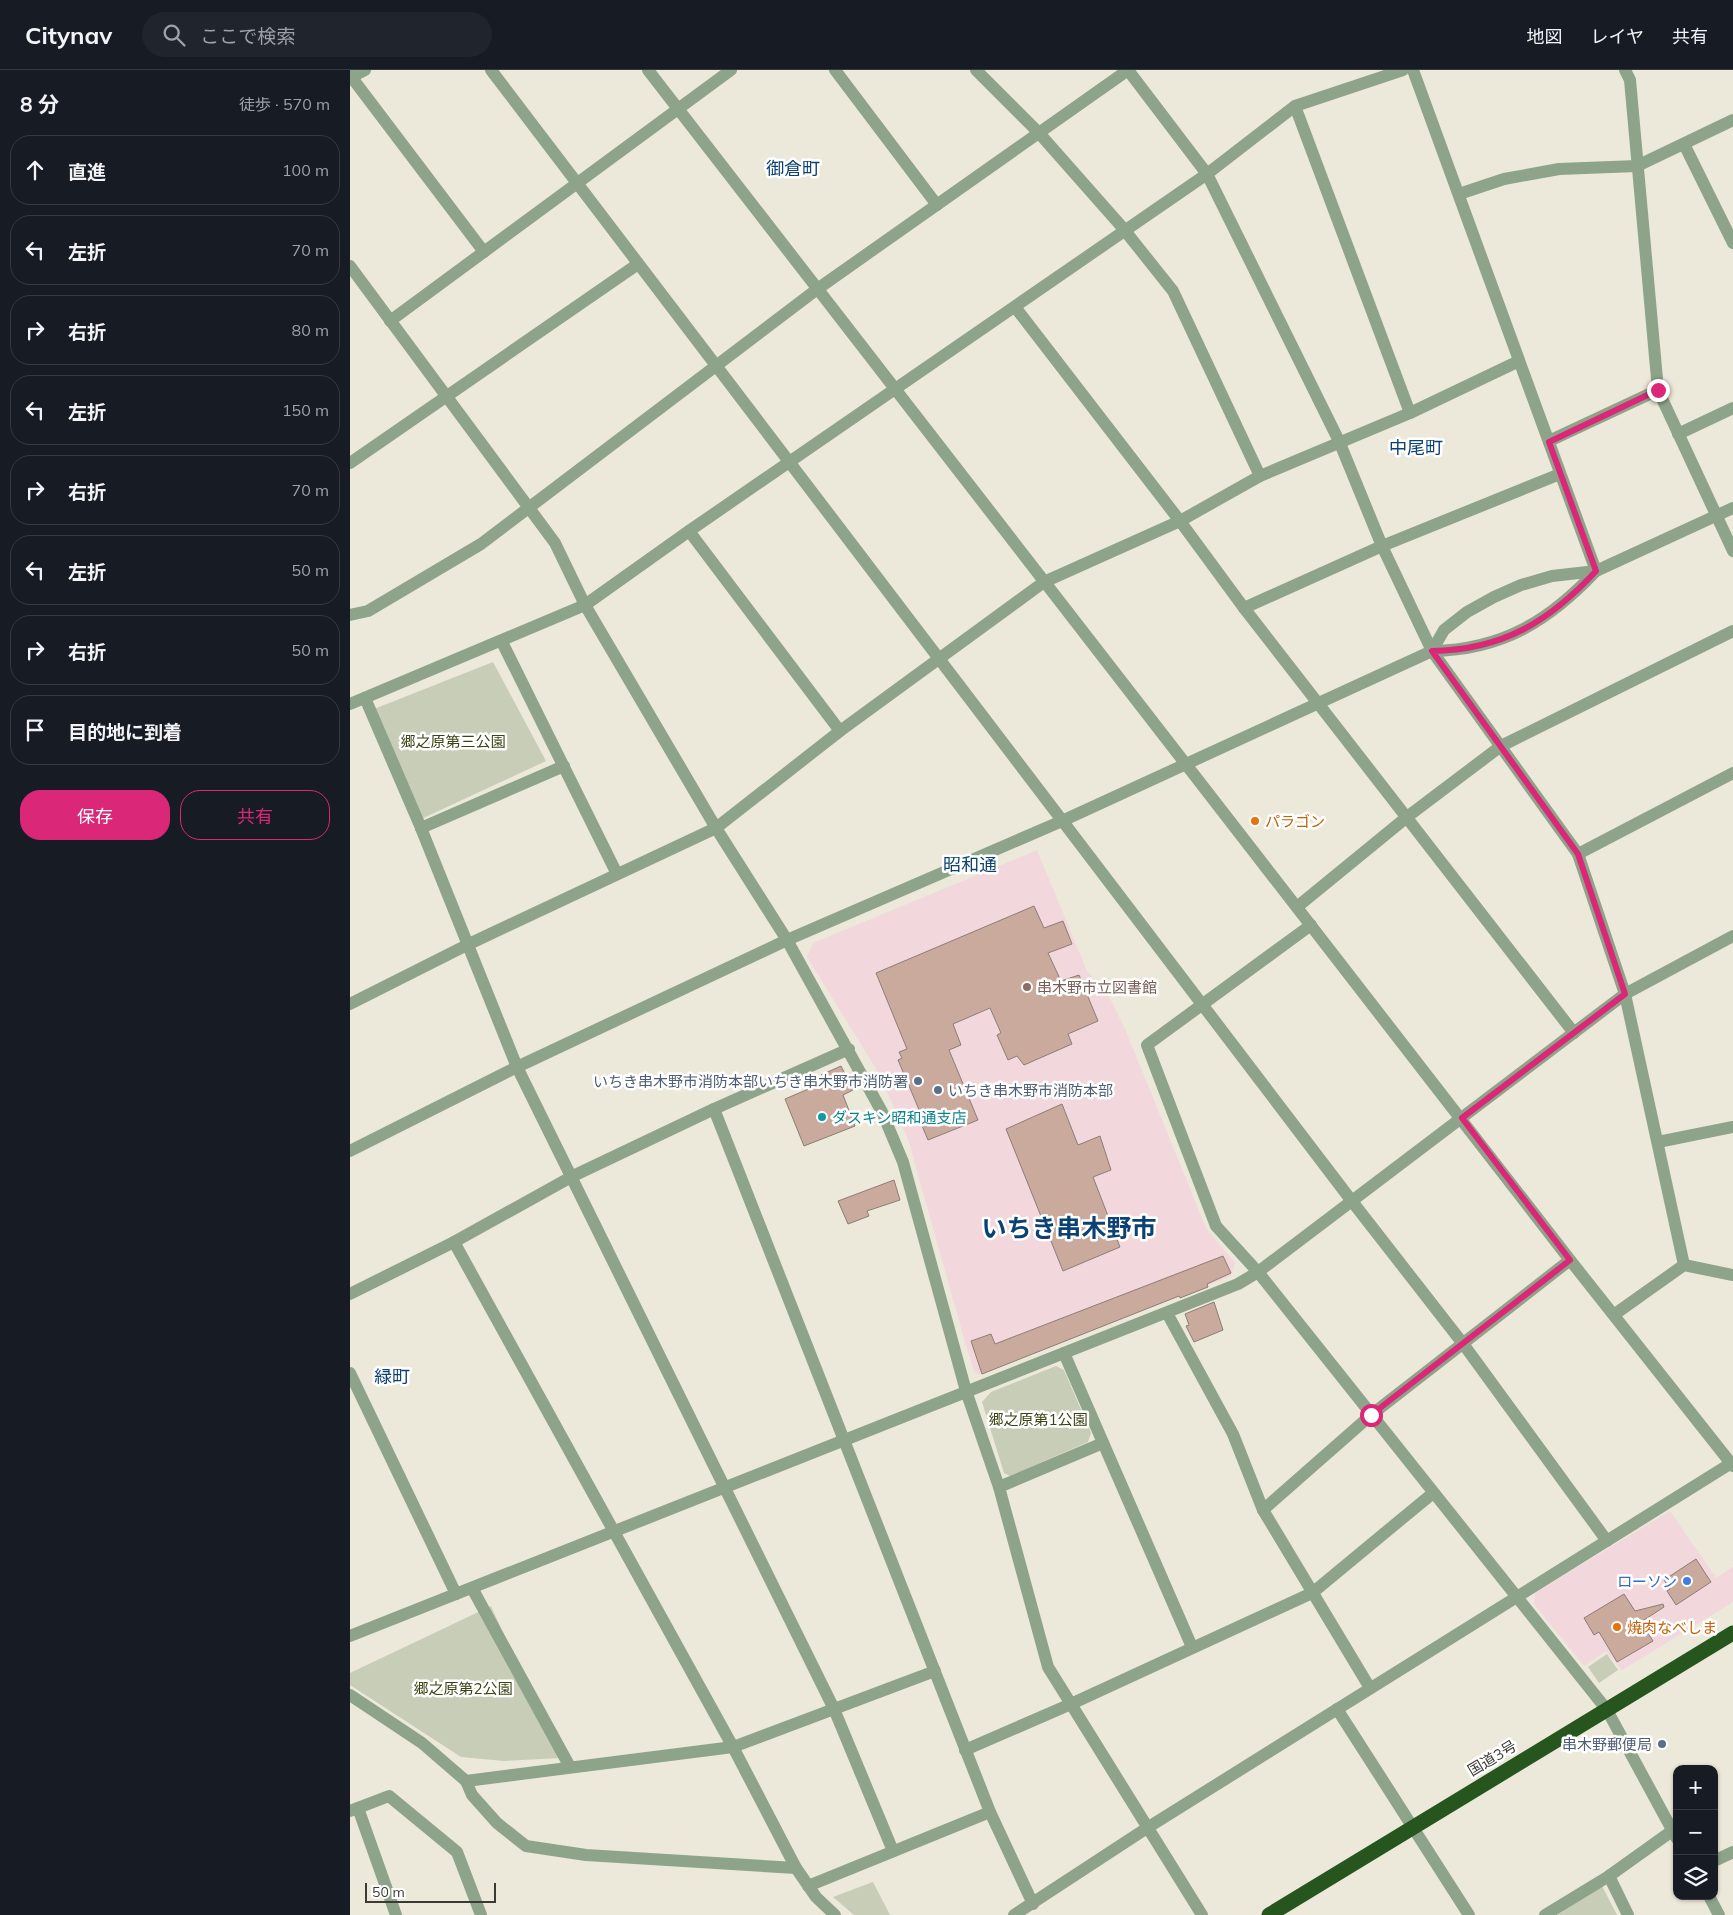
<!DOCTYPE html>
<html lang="ja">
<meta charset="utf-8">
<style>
body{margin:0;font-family:Mulish,"Noto Sans JP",sans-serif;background:#20242c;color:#f1f3f6}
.controls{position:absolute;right:15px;bottom:15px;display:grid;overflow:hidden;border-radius:10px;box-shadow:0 1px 4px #0004}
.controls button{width:45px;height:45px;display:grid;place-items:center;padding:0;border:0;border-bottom:1px solid #363941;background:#171b24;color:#f1f3f6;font:25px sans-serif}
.scale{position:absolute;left:15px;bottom:12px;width:131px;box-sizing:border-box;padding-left:5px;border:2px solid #3b3a34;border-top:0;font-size:14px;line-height:18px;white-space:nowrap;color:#3b3a34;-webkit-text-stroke:4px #fff;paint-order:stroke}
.stop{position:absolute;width:15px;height:15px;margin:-11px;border:4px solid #db2777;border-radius:50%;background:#fff}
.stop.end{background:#db2777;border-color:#fff;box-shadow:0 1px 5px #0008}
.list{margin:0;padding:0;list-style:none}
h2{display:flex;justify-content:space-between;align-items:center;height:65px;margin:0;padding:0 20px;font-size:21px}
h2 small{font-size:16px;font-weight:400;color:#9ea1a6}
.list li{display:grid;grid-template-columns:32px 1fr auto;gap:15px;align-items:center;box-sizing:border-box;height:70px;margin:0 10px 10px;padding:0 10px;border:1px solid #363941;border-radius:20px}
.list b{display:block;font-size:19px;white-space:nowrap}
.list em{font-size:16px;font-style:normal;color:#9ea1a6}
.actions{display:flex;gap:10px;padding:15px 20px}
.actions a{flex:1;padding:11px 0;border:1px solid #db2777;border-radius:20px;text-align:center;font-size:18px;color:#db2777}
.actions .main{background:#db2777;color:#fff}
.icon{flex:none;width:28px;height:28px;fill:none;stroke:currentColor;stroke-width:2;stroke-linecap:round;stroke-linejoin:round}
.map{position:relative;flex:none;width:1383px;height:1845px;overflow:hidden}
header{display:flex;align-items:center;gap:30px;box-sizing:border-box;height:70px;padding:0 25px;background:#171b24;border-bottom:1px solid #363941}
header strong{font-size:24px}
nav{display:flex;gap:28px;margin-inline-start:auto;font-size:18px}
.search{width:350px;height:45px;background:#20242c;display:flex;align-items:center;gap:12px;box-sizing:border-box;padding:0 18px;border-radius:28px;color:#9ea1a6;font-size:19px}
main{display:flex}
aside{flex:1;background:#171b24}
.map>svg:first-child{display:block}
</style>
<header>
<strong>Citynav</strong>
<div class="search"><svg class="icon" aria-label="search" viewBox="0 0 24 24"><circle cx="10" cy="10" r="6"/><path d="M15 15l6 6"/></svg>ここで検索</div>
<nav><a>地図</a><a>レイヤ</a><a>共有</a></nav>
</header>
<main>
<aside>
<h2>8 分<small>徒歩 · 570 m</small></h2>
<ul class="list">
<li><svg class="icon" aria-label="ahead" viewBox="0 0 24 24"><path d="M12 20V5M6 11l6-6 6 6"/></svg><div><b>直進</b></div><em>100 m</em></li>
<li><svg class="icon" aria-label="left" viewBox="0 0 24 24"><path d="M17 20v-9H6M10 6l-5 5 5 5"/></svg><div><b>左折</b></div><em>70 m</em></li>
<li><svg class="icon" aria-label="right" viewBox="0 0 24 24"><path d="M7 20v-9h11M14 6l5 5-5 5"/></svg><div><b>右折</b></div><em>80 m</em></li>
<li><svg class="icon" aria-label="left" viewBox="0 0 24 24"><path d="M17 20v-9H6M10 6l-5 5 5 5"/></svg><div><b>左折</b></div><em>150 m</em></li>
<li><svg class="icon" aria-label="right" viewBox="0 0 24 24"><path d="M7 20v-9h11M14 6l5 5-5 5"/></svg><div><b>右折</b></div><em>70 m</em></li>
<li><svg class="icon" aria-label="left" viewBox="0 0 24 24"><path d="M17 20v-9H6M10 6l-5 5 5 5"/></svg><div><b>左折</b></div><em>50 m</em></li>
<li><svg class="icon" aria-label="right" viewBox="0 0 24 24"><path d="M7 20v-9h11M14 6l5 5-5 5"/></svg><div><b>右折</b></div><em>50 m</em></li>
<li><svg class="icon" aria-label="arrive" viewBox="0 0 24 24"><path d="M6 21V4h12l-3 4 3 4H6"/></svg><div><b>目的地に到着</b></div></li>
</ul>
<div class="actions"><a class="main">保存</a><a>共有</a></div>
</aside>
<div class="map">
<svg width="1383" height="1845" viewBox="0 0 1383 1845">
<rect width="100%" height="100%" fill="#ece9da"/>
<g fill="#f2d7dc">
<polygon points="687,780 737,901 762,932 775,959 856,1158 885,1193 881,1206 629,1305 624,1301 615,1272 558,1069 528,1002 457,887 463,873"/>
<polygon points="1320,1441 1366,1508 1383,1497 1383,1532 1272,1600 1256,1581 1234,1596 1184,1534 1185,1523"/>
</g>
<g fill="#c8cdb7">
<polygon points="143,592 196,691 69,750 24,639"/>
<polygon points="706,1296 714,1300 741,1363 738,1372 660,1406 654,1403 632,1332 641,1322"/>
<polygon points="141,1536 210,1688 154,1691 111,1687 0,1615 0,1603"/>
<polygon points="1257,1584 1268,1600 1249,1613 1238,1597"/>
<polygon points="523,1812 540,1845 504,1845 483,1827"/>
<polygon points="1252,1816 1267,1845 1207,1845"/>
</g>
<g fill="#c9aa9d" stroke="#8c7d77">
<polygon points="684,836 694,858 713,851 722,874 698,883 711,911 729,905 748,951 718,964 722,974 674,995 667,986 658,990 647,965 651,963 640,938 603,954 611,975 599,980 628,1050 578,1070 570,1051 573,1049 548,990 552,988 549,982 557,979 526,903"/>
<polygon points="491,996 503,1020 493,1025 505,1056 454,1076 435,1029 475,1012 471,1005"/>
<polygon points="712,1034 728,1075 750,1066 761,1100 743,1107 770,1177 713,1201 656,1059"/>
<polygon points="544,1110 550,1130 517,1141 519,1146 498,1154 488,1131"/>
<polygon points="873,1186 881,1203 857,1214 858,1217 830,1228 829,1226 632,1304 621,1271 641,1264 645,1274"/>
<polygon points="864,1232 873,1260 844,1272 836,1256 839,1255 835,1244"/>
<polygon points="1346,1489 1361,1512 1326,1535 1317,1521 1320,1519 1314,1510"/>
<polygon points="1274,1524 1285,1541 1313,1534 1314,1537 1291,1552 1303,1571 1267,1592 1249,1562 1244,1565 1234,1548"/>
</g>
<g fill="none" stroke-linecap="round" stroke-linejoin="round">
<g stroke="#8ea48a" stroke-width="12">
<polyline points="141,0 1001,1130 1114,1275 1257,1471"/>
<polyline points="298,0 1220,1190 1383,1396"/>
<polyline points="485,0 587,135"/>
<polyline points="626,0 689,63 772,157 823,221 910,406"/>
<polyline points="778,0 857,104 989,371 1032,476 1082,581 1228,784 1275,924 1334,1195"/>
<polyline points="1063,0 1246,501"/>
<polyline points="1275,0 1280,10 1308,320 1383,481"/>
<polyline points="0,5 134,182"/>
<polyline points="0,8 15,0"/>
<polyline points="945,36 1060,343"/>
<polyline points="1334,74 1383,173"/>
<polyline points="1109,124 1154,109 1209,99 1287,96 1383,50"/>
<polyline points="0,196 205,473 235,535 366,758 437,870 532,1042 553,1092 616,1321 649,1417 698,1597 852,1845"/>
<polyline points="665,237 830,451 894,538 1224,963"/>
<polyline points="40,251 381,0"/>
<polyline points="1328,364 1383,338"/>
<polyline points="1199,371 1308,320"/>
<polyline points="0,393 288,194"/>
<polyline points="339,461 490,661"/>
<polyline points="894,538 1032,476 1210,404"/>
<polyline points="0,545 18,541 131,474 466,220 778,0"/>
<polyline points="152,572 267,804"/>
<polyline points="1082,581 1094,560 1117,542 1144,527 1171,515 1202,506 1246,501 1383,438"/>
<polyline points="15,628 71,758 167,997 484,1639 543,1781"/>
<polyline points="0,634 235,535 339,461 857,104 945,36 1053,0"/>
<polyline points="71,758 214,696"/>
<polyline points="1228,784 1383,703"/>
<polyline points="947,837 1057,747 1151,676 1383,561"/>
<polyline points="961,855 797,975 866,1156 908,1202 1257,1640 1327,1769"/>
<polyline points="0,934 119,874 366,758 490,661 694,512 830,451 910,406 1060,343 1169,291"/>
<polyline points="364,1039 640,1742 683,1834"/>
<polyline points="1308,1072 1383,1057"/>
<path d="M0 1081 167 997 437 870 712 751 1082 581C1152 580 1199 551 1246 501"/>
<polyline points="104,1172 383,1677 446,1798 466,1827 485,1845"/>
<polyline points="0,1224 104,1172 223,1106 364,1039 499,979"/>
<polyline points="817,1243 883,1364 913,1440 1020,1618"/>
<polyline points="1265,1244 1334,1195 1383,1205"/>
<polyline points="714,1283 842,1577"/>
<polyline points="0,1303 106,1524"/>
<polyline points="649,1417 753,1373"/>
<polyline points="913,1440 1021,1345 1220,1190"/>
<polyline points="122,1518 220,1697"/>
<polyline points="0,1566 888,1214 908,1202 1275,924 1383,866"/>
<polyline points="0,1625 72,1673 116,1711 122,1725 147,1753 176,1776 236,1785 446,1798"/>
<polyline points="987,1639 1119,1845"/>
<polyline points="615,1680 721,1634 962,1523 1083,1423"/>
<polyline points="116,1711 383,1677 585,1601"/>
<polyline points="8,1738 46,1845"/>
<polyline points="0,1741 39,1726 107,1782 131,1845"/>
<polyline points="1364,1791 1383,1782"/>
<polyline points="1259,1806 1278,1845"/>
<polyline points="458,1816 640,1742"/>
<polyline points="1359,1826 1369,1845"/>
<polyline points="664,1845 797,1758 1383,1392"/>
<polyline points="1195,1845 1259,1806 1322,1761"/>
</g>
<polyline stroke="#26551d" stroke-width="15" points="919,1845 1383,1563"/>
</g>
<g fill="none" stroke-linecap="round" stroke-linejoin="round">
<path stroke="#db2777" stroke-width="6" d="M1021 1345 1220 1190 1112 1048 1275 924 1228 784 1082 581C1152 580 1199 552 1246 501L1199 372 1308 320"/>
</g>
<g fill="#e8710a" stroke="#fff" stroke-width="2">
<circle cx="905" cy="751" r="5"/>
<circle cx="1267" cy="1557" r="5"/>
</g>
<circle fill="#8d6e63" stroke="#fff" stroke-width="2" cx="677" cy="917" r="5"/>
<g fill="#5c6f8a" stroke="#fff" stroke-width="2">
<circle cx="568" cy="1011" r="5"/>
<circle cx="588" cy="1020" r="5"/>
<circle cx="1312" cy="1674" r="5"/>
</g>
<circle fill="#0f9aa8" stroke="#fff" stroke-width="2" cx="472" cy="1047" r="5"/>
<circle fill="#3f7fe0" stroke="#fff" stroke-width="2" cx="1337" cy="1511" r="5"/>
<g text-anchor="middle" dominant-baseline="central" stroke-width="5" stroke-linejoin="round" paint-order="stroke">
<g font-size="15" fill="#3c4413" stroke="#fff">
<text x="103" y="671">郷之原第三公園</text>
<text x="688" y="1349">郷之原第1公園</text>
<text x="113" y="1618">郷之原第2公園</text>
</g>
<g font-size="15" fill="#c56008" stroke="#fff" text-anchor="start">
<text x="915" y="751">パラゴン</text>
<text x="1277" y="1557">焼肉なべしま</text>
</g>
<g font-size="15" fill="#785e54" stroke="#fff" text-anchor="start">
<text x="687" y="917">串木野市立図書館</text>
</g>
<g font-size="15" fill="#4e5e75" stroke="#fff" text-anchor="end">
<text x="558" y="1011">いちき串木野市消防本部いちき串木野市消防署</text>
<text x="598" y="1020" text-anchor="start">いちき串木野市消防本部</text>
<text x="1302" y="1674">串木野郵便局</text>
</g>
<g font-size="15" fill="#0d838f" stroke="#fff" text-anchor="start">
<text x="482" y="1047">ダスキン昭和通支店</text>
</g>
<g font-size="15" fill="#366cbe" stroke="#fff" text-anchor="end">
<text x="1327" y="1511">ローソン</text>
</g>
<g font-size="15" fill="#3b3a34" stroke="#fff">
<text transform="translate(1142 1688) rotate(-31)">国道3号</text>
</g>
<g font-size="18" fill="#0c4273" stroke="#fff">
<text x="443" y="98">御倉町</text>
<text x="1066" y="377">中尾町</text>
<text x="620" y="794">昭和通</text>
<text x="42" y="1306">緑町</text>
</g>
<g font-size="25" font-weight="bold" fill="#0c4273" stroke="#fff">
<text x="719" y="1157">いちき串木野市</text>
</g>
</g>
</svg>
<div class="controls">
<button>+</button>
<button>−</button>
<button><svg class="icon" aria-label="layers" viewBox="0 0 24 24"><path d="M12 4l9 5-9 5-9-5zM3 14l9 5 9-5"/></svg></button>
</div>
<div class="scale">50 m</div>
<div class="stop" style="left:1021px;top:1345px"></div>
<div class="stop end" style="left:1308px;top:320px"></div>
</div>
</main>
